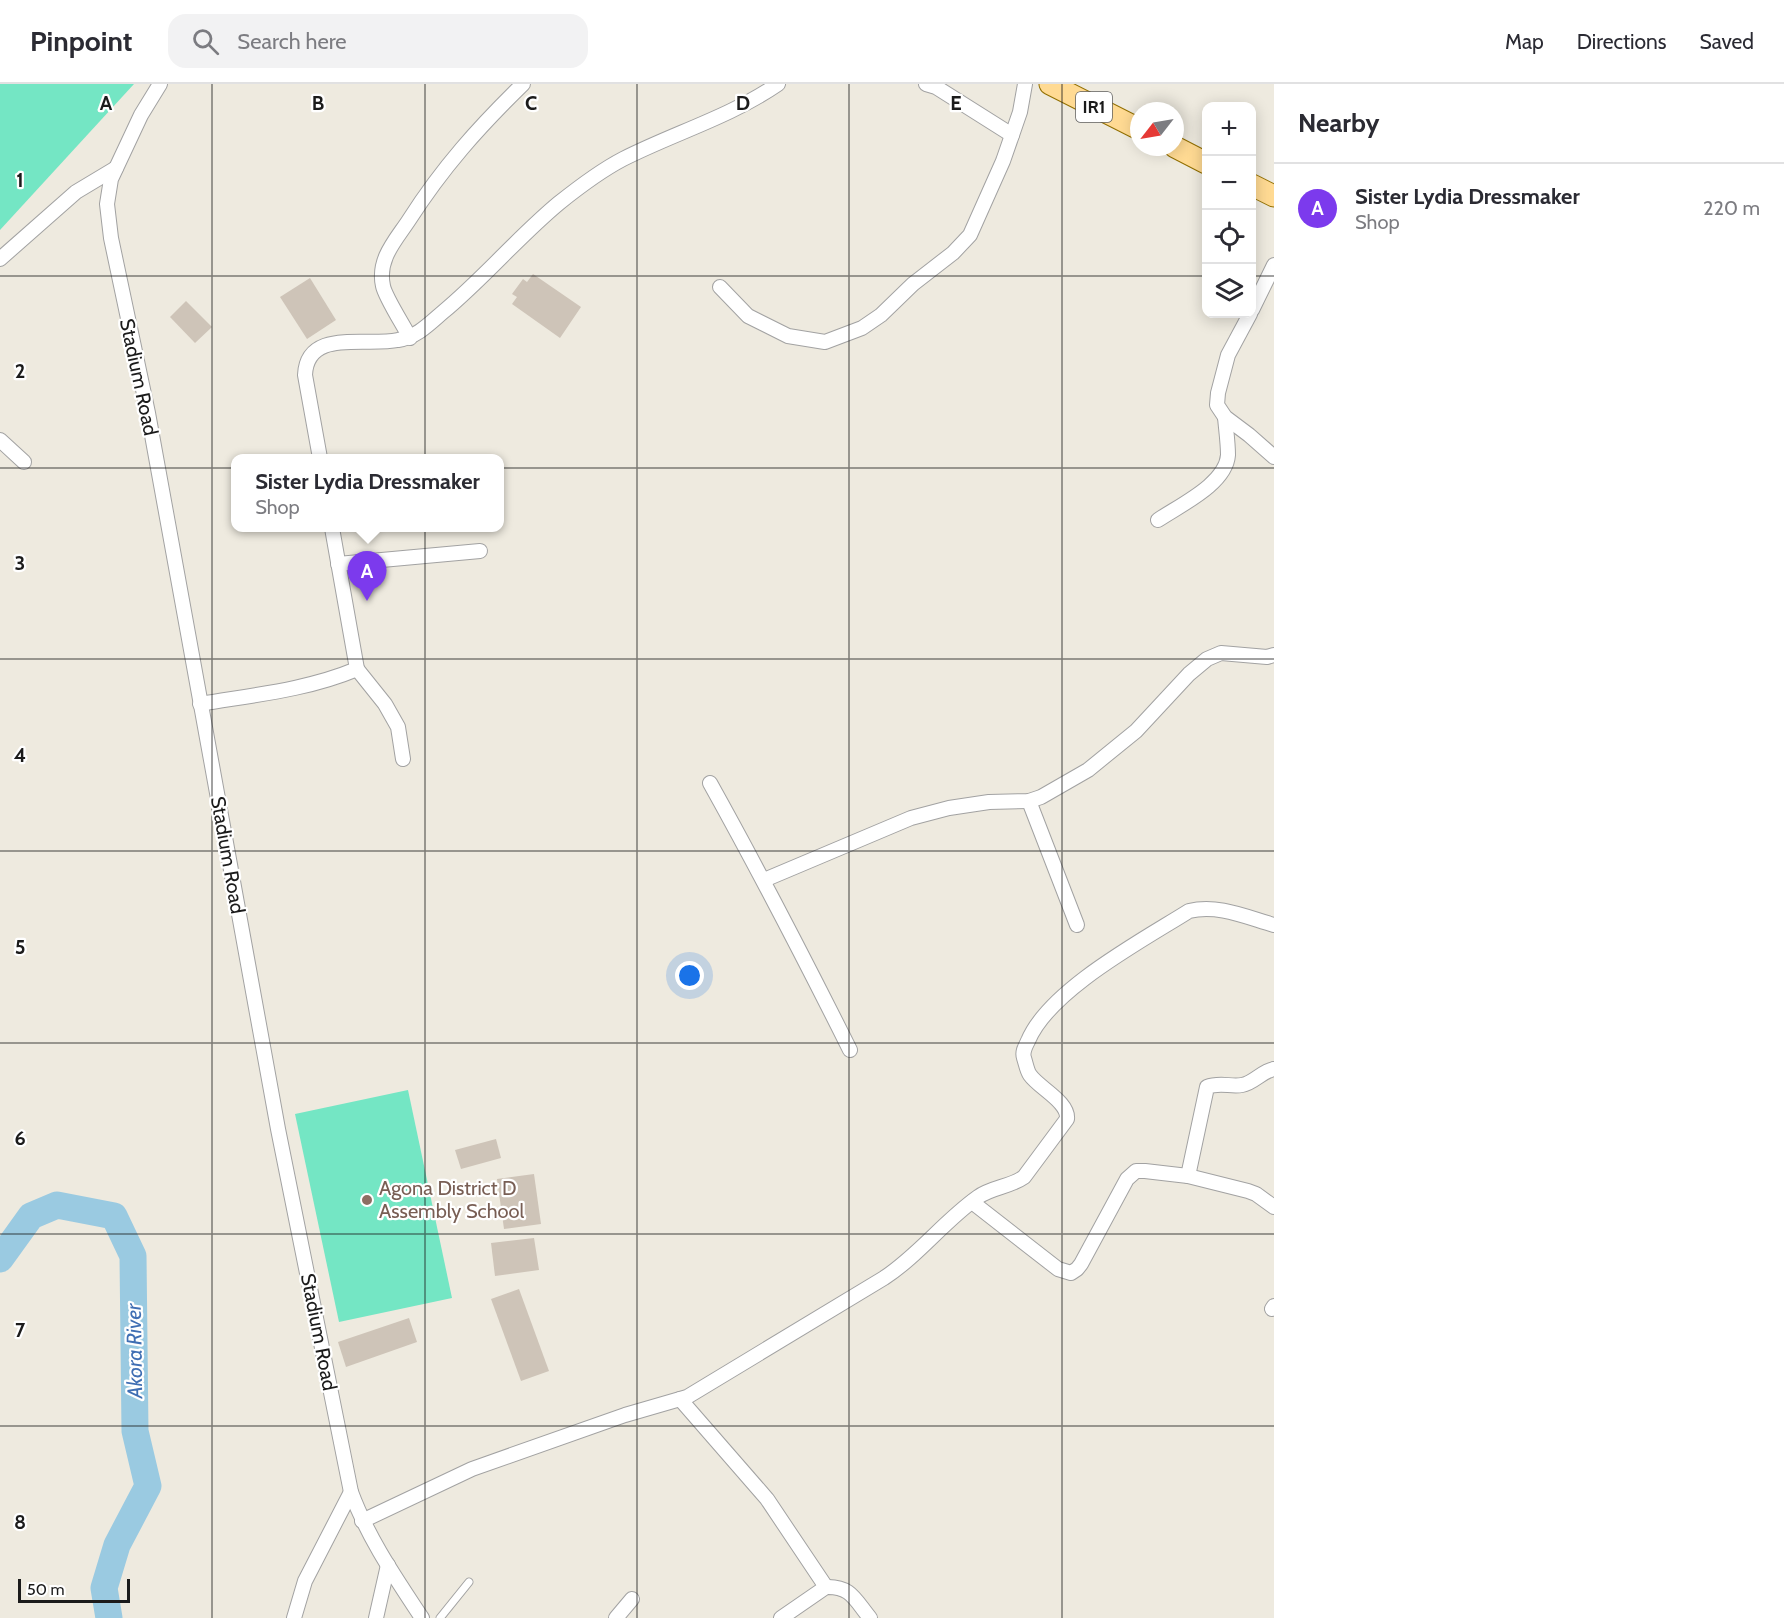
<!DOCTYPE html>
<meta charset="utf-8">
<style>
body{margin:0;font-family:Cabin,sans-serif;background:#f2f2f3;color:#2b2b33}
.controls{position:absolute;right:18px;top:18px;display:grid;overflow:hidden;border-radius:12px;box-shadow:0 3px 15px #0003}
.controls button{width:54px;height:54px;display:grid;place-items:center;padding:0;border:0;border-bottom:2px solid #e1e1e2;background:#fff;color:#2b2b33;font:30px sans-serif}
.compass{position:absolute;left:1130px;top:18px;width:54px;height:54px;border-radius:50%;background:#fff;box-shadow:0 3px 15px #0003;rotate:239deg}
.scale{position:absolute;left:18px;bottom:15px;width:112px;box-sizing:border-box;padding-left:6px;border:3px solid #1b1b1b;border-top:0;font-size:16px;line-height:21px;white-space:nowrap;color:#1b1b1b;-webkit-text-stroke:4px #fff;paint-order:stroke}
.you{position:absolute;left:690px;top:892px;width:21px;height:21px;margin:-15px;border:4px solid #fff;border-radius:50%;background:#1a73e8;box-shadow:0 0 0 9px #1a73e833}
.badge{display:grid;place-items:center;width:39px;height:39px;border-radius:50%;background:#7c3aed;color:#fff;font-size:20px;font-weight:700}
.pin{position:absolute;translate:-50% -50px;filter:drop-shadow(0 2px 3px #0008)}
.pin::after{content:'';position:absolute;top:32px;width:21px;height:18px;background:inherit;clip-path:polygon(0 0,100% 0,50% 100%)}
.popup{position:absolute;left:231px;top:370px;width:273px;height:78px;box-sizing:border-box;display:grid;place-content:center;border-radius:12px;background:#fff;filter:drop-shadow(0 2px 4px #0005);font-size:20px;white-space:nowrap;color:#7c7c81}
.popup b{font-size:22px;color:#2b2b33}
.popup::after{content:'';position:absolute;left:50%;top:100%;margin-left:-12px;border:12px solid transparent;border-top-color:#fff}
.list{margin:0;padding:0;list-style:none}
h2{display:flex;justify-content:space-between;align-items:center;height:78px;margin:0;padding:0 24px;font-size:26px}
h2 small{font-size:20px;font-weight:400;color:#7c7c81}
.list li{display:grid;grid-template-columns:39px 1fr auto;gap:18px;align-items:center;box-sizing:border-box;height:90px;padding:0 24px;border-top:2px solid #e1e1e2}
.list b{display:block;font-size:22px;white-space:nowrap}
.list p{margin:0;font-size:20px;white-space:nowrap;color:#7c7c81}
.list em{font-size:20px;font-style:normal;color:#7c7c81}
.icon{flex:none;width:33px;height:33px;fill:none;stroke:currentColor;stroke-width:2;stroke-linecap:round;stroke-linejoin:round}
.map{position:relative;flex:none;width:1274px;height:1534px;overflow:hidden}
header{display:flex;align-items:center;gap:36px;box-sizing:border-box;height:84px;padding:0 30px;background:#fff;border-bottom:2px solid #e1e1e2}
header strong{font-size:28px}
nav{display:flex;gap:33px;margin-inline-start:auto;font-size:21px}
.search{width:420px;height:54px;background:#f2f2f3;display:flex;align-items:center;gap:15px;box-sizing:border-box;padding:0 21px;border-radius:18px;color:#7c7c81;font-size:22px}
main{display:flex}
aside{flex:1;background:#fff}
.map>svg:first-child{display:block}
</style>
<header>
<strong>Pinpoint</strong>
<div class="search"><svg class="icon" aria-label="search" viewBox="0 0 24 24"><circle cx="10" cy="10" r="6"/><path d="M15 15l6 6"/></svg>Search here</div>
<nav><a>Map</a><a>Directions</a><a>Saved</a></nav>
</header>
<main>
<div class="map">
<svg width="1274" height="1534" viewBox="0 0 1274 1534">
<rect width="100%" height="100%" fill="#eeeadf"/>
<g fill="#74e6c4">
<polygon points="0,0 134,0 0,146"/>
<polygon points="408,1006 452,1214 339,1238 295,1030"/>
</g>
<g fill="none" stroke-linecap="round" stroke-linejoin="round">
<polyline stroke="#9acae1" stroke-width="27" points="0,1175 31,1132 57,1121 114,1132 133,1172 135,1347 148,1402 117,1461 104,1504 109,1534"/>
</g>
<g fill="#cec4b8">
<polygon points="533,190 581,223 560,254 512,220 517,213 512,210 523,195 527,198"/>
<polygon points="310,194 336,236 307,255 280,213"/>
<polygon points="186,217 212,243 195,259 170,233"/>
<polygon points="496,1055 501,1074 461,1085 455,1066"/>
<polygon points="534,1090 541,1140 504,1145 497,1095"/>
<polygon points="534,1154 539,1186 495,1192 491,1159"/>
<polygon points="519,1205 549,1287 521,1297 491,1215"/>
<polygon points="409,1234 417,1258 346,1283 338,1258"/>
</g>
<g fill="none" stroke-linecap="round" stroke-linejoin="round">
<g stroke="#a2a2a2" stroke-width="9">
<polyline id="service" points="440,1534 469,1498"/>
</g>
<g stroke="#a2a2a2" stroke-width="16">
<g id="minor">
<path d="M160 0 141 31 111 95 107 120 111 154 148 329 278 1045 351 1408C368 1454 395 1493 422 1534"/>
<polyline points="926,0 936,3 1012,51"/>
<polyline points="0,175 76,108 116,84"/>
<polyline points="720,203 748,232 788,252 825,258 862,244 881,231 913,200 953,169 970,151 1003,77 1020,28 1025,0"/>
<polyline points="1252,226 1274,181"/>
<polyline points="1250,230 1228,271 1218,309 1217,321 1225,333 1249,351 1274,373"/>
<path d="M410 254C404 242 385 213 383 202 377 175 396 156 409 136 443 83 478 44 523 0"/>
<polyline points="0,356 24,378"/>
<path d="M320 374 305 291C307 244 365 263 398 256 417 253 429 240 443 228 484 194 518 153 559 119 579 103 600 87 623 75 674 49 730 33 778 0"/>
<path d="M1158 436C1180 421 1226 400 1228 371 1228 359 1226 345 1225 333"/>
<polyline points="338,480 480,467"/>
<polyline points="357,585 385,620 398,643 403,675"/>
<path d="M200 620C253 611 307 606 357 585L332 444"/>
<path d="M710 699C759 787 805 876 850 966"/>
<polyline points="1029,717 1077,841"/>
<polyline points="764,796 911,734 949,724 989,718 1029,717 1041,713 1088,686 1136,647 1189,590 1207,575 1221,569 1267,573 1274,571"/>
<path d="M1188 1092 1207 1003C1219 998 1231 1003 1242 1001 1254 999 1262 987 1274 985"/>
<polyline points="972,1118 1058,1185 1071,1189 1077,1185 1081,1180 1127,1095 1136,1087 1145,1087 1188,1092 1248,1107 1256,1110 1274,1123"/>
<polyline points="1272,1225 1274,1222"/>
<polyline points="680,1315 767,1415 826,1503"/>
<path d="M362 1437 472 1385 625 1331 687 1313 884 1194C919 1171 944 1137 978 1113 992 1103 1010 1103 1024 1093L1067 1035C1069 1018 1039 1004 1030 991 1027 987 1026 980 1024 974 1022 968 1025 963 1028 957 1049 906 1143 856 1189 827 1218 820 1246 833 1274 841"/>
<polyline points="294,1534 305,1497 351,1408"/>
<polyline points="376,1534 388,1481"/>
<polyline points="616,1534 632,1515"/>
<path d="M781 1534 826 1503C851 1502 855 1516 870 1534"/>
</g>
</g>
<g stroke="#926f00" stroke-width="23">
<g id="primary">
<polyline points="1050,0 1139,45"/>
<polyline points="1175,63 1206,79"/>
<polyline points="1252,101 1274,112"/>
</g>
</g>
<use href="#service" stroke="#fff" stroke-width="7"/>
<use href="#minor" stroke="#fff" stroke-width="14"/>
<use href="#primary" stroke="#ffda93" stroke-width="21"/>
</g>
<path fill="none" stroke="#1b1b1b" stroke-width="1.5" stroke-opacity="0.55" d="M212 0V1534M425 0V1534M637 0V1534M849 0V1534M1062 0V1534M0 192H1206M1252 192H1274M0 384H1274M0 575H1274M0 767H1274M0 959H1274M0 1150H1274M0 1342H1274"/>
<circle fill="#8d6e63" stroke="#fff" stroke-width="2" cx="367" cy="1116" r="6"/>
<g text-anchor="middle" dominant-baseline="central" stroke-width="4.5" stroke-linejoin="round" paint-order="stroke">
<rect fill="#fff" stroke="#5f5f5f" stroke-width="1.5" x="1076" y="8" width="36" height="30" rx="4.5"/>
<g font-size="18" font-weight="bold" fill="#1b1b1b">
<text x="1094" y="23">IR1</text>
</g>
<g font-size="20" fill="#1b1b1b" stroke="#fff">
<text transform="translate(139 293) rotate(78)">Stadium Road</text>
<text transform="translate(228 771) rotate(80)">Stadium Road</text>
<text transform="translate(319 1248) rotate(79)">Stadium Road</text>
</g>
<g font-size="20" fill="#785e54" stroke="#fff" text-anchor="start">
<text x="379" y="1104">Agona District D<tspan x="379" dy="23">Assembly School</tspan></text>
</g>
<g font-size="21" font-style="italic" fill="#3f6eb3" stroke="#fff">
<text transform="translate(134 1267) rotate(-91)">Akora River</text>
</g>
</g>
<g font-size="20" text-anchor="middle" font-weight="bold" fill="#1b1b1b" stroke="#fff" stroke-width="4.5" stroke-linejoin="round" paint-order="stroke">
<text x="106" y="26">A</text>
<text x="318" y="26">B</text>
<text x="531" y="26">C</text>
<text x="743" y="26">D</text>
<text x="956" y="26">E</text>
<text x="20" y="103">1</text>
<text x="20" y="294">2</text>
<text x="20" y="486">3</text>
<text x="20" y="678">4</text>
<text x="20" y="870">5</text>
<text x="20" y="1061">6</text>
<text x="20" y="1253">7</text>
<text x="20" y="1445">8</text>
</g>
</svg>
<div class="controls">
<button>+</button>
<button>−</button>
<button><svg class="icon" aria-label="locate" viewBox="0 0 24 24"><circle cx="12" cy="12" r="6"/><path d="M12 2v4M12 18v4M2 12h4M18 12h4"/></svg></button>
<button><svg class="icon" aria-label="layers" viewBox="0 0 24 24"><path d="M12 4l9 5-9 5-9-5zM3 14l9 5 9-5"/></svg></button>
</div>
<svg class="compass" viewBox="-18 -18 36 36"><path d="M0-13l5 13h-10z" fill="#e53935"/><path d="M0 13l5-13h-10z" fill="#7c7c81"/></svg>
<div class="scale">50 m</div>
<div class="you"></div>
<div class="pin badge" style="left:367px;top:517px">A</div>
<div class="popup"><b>Sister Lydia Dressmaker</b>Shop</div>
</div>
<aside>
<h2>Nearby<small></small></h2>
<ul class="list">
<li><span class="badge">A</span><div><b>Sister Lydia Dressmaker</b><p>Shop</p></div><em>220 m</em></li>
</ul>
</aside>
</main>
